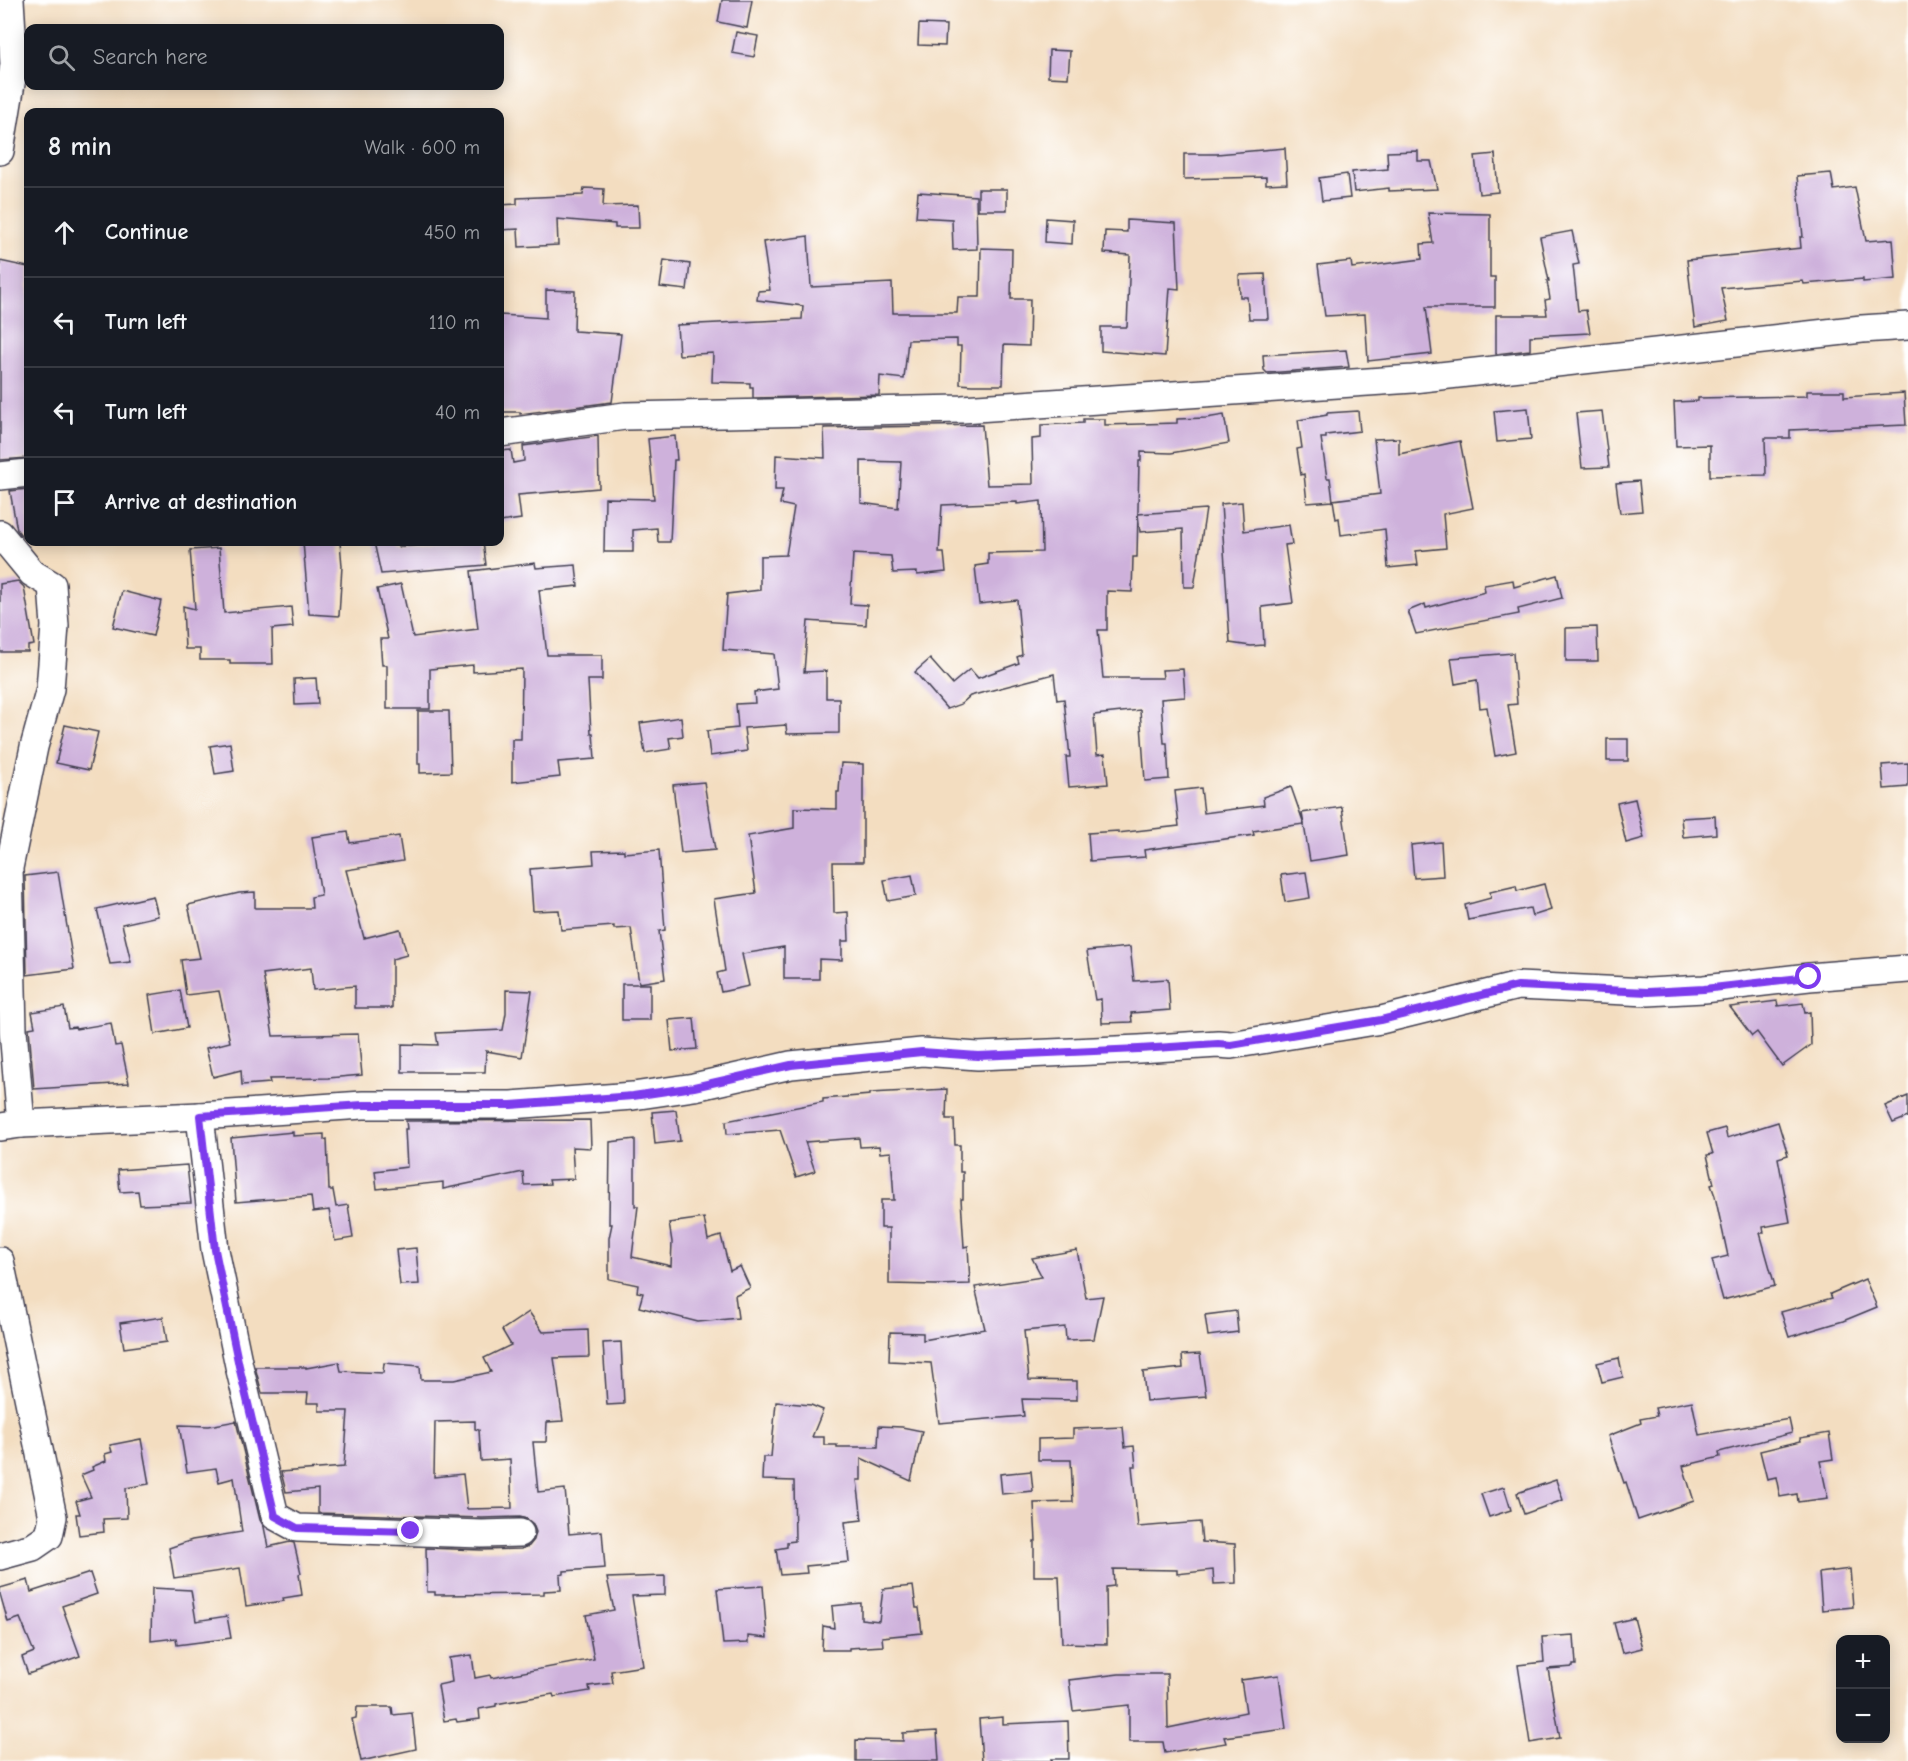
<!DOCTYPE html>
<meta charset="utf-8">
<style>
body{margin:0;font-family:"Comic Neue",sans-serif;background:#20242c;color:#f1f3f6}
.controls{position:absolute;right:18px;bottom:18px;display:grid;overflow:hidden;border-radius:12px;box-shadow:0 3px 15px #0003}
.controls button{width:54px;height:54px;display:grid;place-items:center;padding:0;border:0;border-bottom:2px solid #363941;background:#171b24;color:#f1f3f6;font:30px sans-serif}
.stop{position:absolute;width:18px;height:18px;margin:-14px;border:4px solid #7c3aed;border-radius:50%;background:#fff}
.stop.end{background:#7c3aed;border-color:#fff;box-shadow:0 2px 6px #0008}
.list{margin:0;padding:0;list-style:none}
h2{display:flex;justify-content:space-between;align-items:center;height:78px;margin:0;padding:0 24px;font-size:26px}
h2 small{font-size:20px;font-weight:400;color:#9ea1a6}
.list li{display:grid;grid-template-columns:39px 1fr auto;gap:18px;align-items:center;box-sizing:border-box;height:90px;padding:0 24px;border-top:2px solid #363941}
.list b{display:block;font-size:22px;white-space:nowrap}
.list em{font-size:20px;font-style:normal;color:#9ea1a6}
.icon{flex:none;width:33px;height:33px;fill:none;stroke:currentColor;stroke-width:2;stroke-linecap:round;stroke-linejoin:round}
.map{position:relative;flex:none;width:1908px;height:1761px;overflow:hidden}
.search{position:absolute;background:#171b24;box-shadow:0 3px 15px #0003;left:24px;top:24px;width:480px;height:66px;display:flex;align-items:center;gap:15px;box-sizing:border-box;padding:0 21px;border-radius:12px;color:#9ea1a6;font-size:22px}
.panel{position:absolute;background:#171b24;box-shadow:0 3px 15px #0003;left:24px;top:108px;width:480px;height:438px;border-radius:12px}
.map>svg:first-child{display:block}
</style>
<div class="map">
<svg width="1908" height="1761" viewBox="0 0 1908 1761">
<rect width="100%" height="100%" fill="#fff"/>
<filter id="ink" filterUnits="userSpaceOnUse"><feTurbulence type="fractalNoise" baseFrequency=".0167" numOctaves="2"/><feDisplacementMap in="SourceGraphic" scale="12" xChannelSelector="R" yChannelSelector="G"/><feConvolveMatrix kernelMatrix="1 2 1 2 8 2 1 2 1" color-interpolation-filters="sRGB"/></filter>
<filter id="wash" filterUnits="userSpaceOnUse"><feTurbulence type="fractalNoise" baseFrequency=".008" numOctaves="4" result="noise"/><feDisplacementMap in="SourceGraphic" scale="24" xChannelSelector="R" yChannelSelector="G"/><feGaussianBlur stdDeviation="1.35" result="paint"/><feColorMatrix in="noise" values="0 0 0 0 0 0 0 0 0 0 0 0 0 0 0 0 0 1.4 0 .05"/><feComposite in="paint" operator="in"/></filter>
<g filter="url(#wash)">
<rect width="100%" height="100%" fill="#f3ddc0"/>
<g id="blocks">
<g fill="#ceb1db" fill-rule="evenodd">
<polygon points="722,0 752,0 747,28 718,22"/>
<polygon points="919,24 946,25 945,46 918,45"/>
<polygon points="736,32 758,36 754,57 732,53"/>
<polygon points="1049,50 1070,51 1068,78 1048,77"/>
<polygon points="1285,148 1287,183 1266,184 1266,177 1184,179 1184,154 1217,154"/>
<polygon points="1418,151 1418,161 1431,161 1437,189 1389,191 1389,188 1354,192 1352,172 1388,169 1387,152"/>
<polygon points="1495,154 1498,192 1479,194 1475,156"/>
<polygon points="1831,173 1834,190 1855,187 1866,241 1893,239 1896,279 1863,282 1863,279 1804,284 1803,281 1721,288 1728,321 1695,327 1687,260 1801,248 1800,237 1803,237 1797,176"/>
<polygon points="1347,174 1350,198 1322,201 1319,178"/>
<polygon points="584,188 604,189 603,206 638,205 639,228 615,228 615,224 557,219 558,245 519,247 518,229 500,230 500,205 517,204 517,198 583,195"/>
<rect x="978" y="189" width="29" height="21"/>
<polygon points="918,192 976,196 977,249 953,250 952,219 916,217"/>
<polygon points="1428,213 1490,214 1490,277 1495,277 1495,307 1426,307 1432,354 1368,361 1365,314 1325,316 1318,265 1351,261 1352,268 1422,259 1421,244 1433,243"/>
<polygon points="1046,218 1073,220 1072,244 1045,242"/>
<polygon points="1127,220 1176,223 1179,289 1170,288 1165,356 1101,351 1101,327 1127,327 1130,255 1104,253 1105,231 1127,232"/>
<polygon points="1572,231 1579,264 1573,265 1578,311 1586,310 1590,333 1530,336 1530,350 1496,354 1496,315 1547,315 1545,300 1550,299 1547,281 1549,281 1540,237"/>
<polygon points="808,236 811,287 892,283 893,313 957,313 958,297 980,297 981,248 1012,249 1011,299 1030,299 1029,346 1004,345 1003,385 972,385 960,384 961,346 957,346 957,339 908,340 904,379 880,376 879,395 753,398 753,387 750,387 750,383 712,382 713,353 679,355 677,325 802,319 803,306 757,300 758,291 770,290 763,242"/>
<polygon points="664,260 690,264 687,290 660,287"/>
<polygon points="0,261 28,267 28,458 0,460"/>
<polygon points="1265,274 1268,319 1249,319 1247,297 1240,297 1239,275"/>
<polygon points="546,290 575,291 574,331 621,334 612,402 520,414 520,412 500,412 500,359 501,335 500,334 500,315 546,318"/>
<polygon points="1346,350 1349,367 1267,373 1264,370 1263,355"/>
<polygon points="1807,391 1844,391 1844,397 1904,393 1906,425 1790,430 1790,438 1765,438 1766,475 1710,476 1710,445 1676,446 1674,402 1698,401 1698,398 1807,396"/>
<polygon points="1528,408 1531,439 1497,442 1494,411"/>
<polygon points="1358,411 1360,431 1326,435 1326,438 1321,438 1327,478 1330,478 1333,501 1307,503 1304,474 1301,475 1297,449 1302,448 1298,420 1327,415 1327,413"/>
<polygon points="1602,411 1609,467 1582,468 1576,413"/>
<path d="M1224 415 1229 443 1171 453 1141 452V461H1139L1137 557H1133L1132 592 1107 591V630H1098L1103 678H1163L1162 670 1183 669 1185 697 1161 699 1164 743H1167L1169 779 1145 781 1140 710 1094 715 1097 755 1105 754 1108 784 1069 787 1066 757H1070L1064 699 1057 700 1054 674 970 696 961 704 947 709 915 672 930 659 952 684 970 669 978 678 1019 663 1017 657 1022 655 1017 600 979 604 975 566 988 564V553L1042 552 1041 501 1017 504V502L942 505 939 553H944L946 572 917 575V572L893 573 891 556 853 554 850 604 867 605 866 625 808 621 804 672 826 671V698H839V733L787 734 786 725 744 728 747 751 710 756 707 731 738 728 736 704 755 703 754 692 778 689 774 654 723 650 727 594 760 590V556L786 555 794 507 780 504 783 490H775L776 455 825 458 824 428 982 425 987 485 1033 484 1032 439 1041 438V425L1083 423V419H1105V425L1177 423V419L1206 418ZM861 461 901 462 898 508 861 503Z"/>
<polygon points="598,436 599,488 518,495 521,519 500,522 500,451 511,450 513,463 524,461 523,446"/>
<polygon points="675,436 677,460 674,460 670,542 658,542 657,528 633,530 633,552 604,552 605,498 654,499 648,439"/>
<polygon points="1399,438 1399,454 1460,441 1473,508 1443,514 1446,548 1416,551 1418,565 1388,568 1385,529 1341,535 1339,518 1336,519 1333,500 1380,494 1374,439"/>
<polygon points="1639,481 1642,511 1620,513 1616,483"/>
<polygon points="28,489 28,536 22,536 17,530 10,491"/>
<polygon points="1242,502 1244,531 1289,525 1292,544 1285,545 1293,603 1262,607 1264,645 1251,646 1230,643 1221,504"/>
<polygon points="1206,509 1194,587 1184,587 1183,529 1140,532 1138,514"/>
<polygon points="303,542 340,542 342,566 339,616 309,614"/>
<polygon points="374,542 397,542 398,547 454,542 483,542 486,565 381,574"/>
<polygon points="219,548 224,613 291,607 293,627 272,629 273,664 230,664 230,660 200,660 200,649 185,649 183,606 195,609 190,550"/>
<polygon points="535,563 536,568 576,565 578,586 539,590 547,655 602,655 602,680 588,680 591,733 593,733 595,759 558,762 560,777 512,782 512,739 521,739 522,669 473,672 473,665 430,669 430,709 387,709 387,665 382,665 380,639 388,639 377,589 401,584 413,637 478,629 471,571"/>
<polygon points="1557,575 1562,598 1518,609 1519,614 1416,634 1408,611 1425,604 1426,608 1485,592 1484,585 1513,580 1514,587"/>
<polygon points="18,581 24,587 34,645 28,646 28,652 0,652 0,584"/>
<polygon points="122,591 161,601 153,636 113,627"/>
<polygon points="1597,627 1598,661 1566,661 1566,628"/>
<polygon points="1513,653 1517,704 1508,705 1516,752 1495,756 1487,707 1480,708 1477,680 1455,684 1451,658"/>
<polygon points="316,678 318,704 295,705 294,679"/>
<polygon points="418,711 449,711 451,772 420,773 420,764 418,764"/>
<polygon points="681,717 683,736 669,738 671,749 645,753 640,723"/>
<polygon points="65,725 98,732 89,770 56,763"/>
<rect x="1607" y="739" width="21" height="22"/>
<polygon points="230,743 234,771 215,774 210,746"/>
<polygon points="841,763 863,764 863,862 833,862 834,913 848,912 849,941 842,941 842,960 819,959 819,979 784,979 784,947 742,954 749,986 721,992 717,973 725,971 714,899 756,893 748,836 794,828 794,808 837,809 837,792 839,792"/>
<polygon points="1908,763 1908,787 1884,789 1882,765"/>
<polygon points="704,782 715,850 681,853 673,785"/>
<polygon points="1291,787 1304,824 1253,831 1254,835 1144,850 1145,857 1090,861 1088,833 1118,831 1118,833 1179,826 1175,791 1201,788 1204,813 1264,805 1263,797"/>
<polygon points="1635,799 1644,838 1626,843 1617,803"/>
<polygon points="1342,807 1349,855 1310,861 1302,813"/>
<polygon points="1715,816 1716,834 1683,837 1681,818"/>
<polygon points="348,832 350,843 399,836 403,861 346,870 364,938 400,929 407,955 392,959 392,1008 355,1008 355,986 313,990 311,968 263,974 273,1036 358,1034 362,1075 328,1078 269,1079 270,1083 242,1085 241,1070 213,1077 206,1048 230,1042 219,991 186,995 181,960 200,958 188,905 239,893 255,892 255,908 312,908 311,897 321,895 312,837"/>
<polygon points="1441,842 1443,876 1414,878 1411,845"/>
<polygon points="624,850 624,853 659,850 665,930 659,931 665,979 639,983 631,928 614,929 614,926 561,930 559,910 533,911 530,869 594,864 593,851"/>
<polygon points="58,872 74,969 27,975 25,876"/>
<polygon points="1306,872 1310,898 1285,902 1281,875"/>
<polygon points="912,875 916,896 888,901 884,880"/>
<polygon points="1544,884 1551,910 1532,916 1530,908 1468,920 1465,905 1491,898 1490,892 1516,886 1517,891"/>
<polygon points="153,896 158,916 122,924 131,962 110,964 97,909"/>
<polygon points="1130,947 1134,981 1168,979 1170,1010 1131,1013 1132,1022 1102,1023 1101,999 1095,1000 1087,951"/>
<rect x="622" y="984" width="28" height="36"/>
<polygon points="180,990 187,1028 155,1034 149,995"/>
<polygon points="506,990 532,991 522,1057 486,1051 485,1072 402,1072 402,1044 438,1045 436,1033 503,1030 506,1013"/>
<polygon points="1777,1001 1778,1006 1803,1003 1805,1013 1810,1012 1811,1045 1782,1066 1757,1032 1752,1036 1730,1007"/>
<polygon points="64,1007 68,1028 75,1027 76,1029 111,1023 115,1046 121,1045 129,1083 34,1089 29,1028 35,1027 32,1012"/>
<polygon points="694,1018 697,1049 672,1051 669,1020"/>
<polygon points="947,1089 946,1119 954,1119 955,1145 960,1145 960,1172 963,1172 963,1199 961,1199 964,1247 968,1246 970,1284 936,1285 889,1284 889,1228 881,1228 881,1200 894,1200 891,1152 880,1153 879,1146 860,1147 859,1138 805,1142 815,1171 796,1177 780,1130 727,1134 726,1121 823,1102 823,1099 870,1095 870,1093"/>
<polygon points="1908,1096 1908,1117 1893,1123 1885,1106"/>
<polygon points="676,1110 680,1141 655,1144 652,1112"/>
<polygon points="590,1120 591,1148 572,1147 574,1179 549,1180 550,1184 524,1185 523,1172 443,1189 443,1182 377,1189 375,1171 407,1167 405,1129 407,1129 406,1121"/>
<polygon points="1778,1122 1788,1155 1778,1158 1790,1222 1763,1227 1764,1233 1760,1233 1775,1286 1723,1300 1712,1260 1728,1256 1715,1196 1711,1185 1714,1184 1707,1155 1713,1154 1707,1133 1725,1128 1727,1138"/>
<polygon points="293,1132 293,1136 324,1134 324,1140 327,1139 329,1190 333,1190 336,1207 348,1205 353,1238 335,1241 329,1210 313,1212 311,1196 236,1202 231,1138"/>
<polygon points="635,1139 635,1206 638,1206 632,1257 671,1266 672,1242 669,1223 704,1218 708,1240 721,1236 730,1271 740,1266 750,1288 735,1295 738,1318 698,1322 639,1307 643,1293 637,1292 638,1285 609,1279 609,1238 612,1224 609,1224 610,1142"/>
<polygon points="187,1165 191,1203 140,1205 138,1191 120,1192 118,1170"/>
<polygon points="416,1248 419,1284 400,1285 396,1250"/>
<polygon points="1077,1250 1086,1298 1103,1296 1094,1339 1066,1340 1065,1327 1024,1331 1029,1380 1077,1381 1077,1400 1022,1399 1024,1416 939,1423 931,1363 889,1361 890,1332 923,1333 923,1340 985,1329 975,1287 1042,1277 1032,1258"/>
<polygon points="1865,1279 1877,1307 1843,1321 1789,1337 1781,1312 1832,1298 1830,1294"/>
<polygon points="1236,1311 1238,1332 1208,1336 1205,1315"/>
<path d="M529 1312 543 1332 588 1330 589 1357 554 1358 563 1421 547 1422 546 1442H533L538 1492 565 1489 569 1534 602 1531 605 1568 564 1571V1574L560 1575 561 1590 544 1591V1594L435 1595V1592H427L426 1548 481 1550 521 1549 529 1546 534 1540 536 1532 533 1524 527 1519 520 1517 482 1518 318 1513V1489L286 1492 281 1472 344 1467 348 1411H319V1403H307L308 1393H262L255 1367H306V1368L339 1362 341 1371 383 1373 384 1363 420 1366 421 1380H454L491 1372 484 1358 511 1345 502 1330ZM475 1421V1429L479 1430 481 1461 510 1459 512 1508 467 1509 463 1474 434 1477 435 1422Z"/>
<polygon points="163,1317 167,1342 124,1348 120,1323"/>
<polygon points="621,1342 624,1404 607,1405 603,1343"/>
<polygon points="1200,1354 1206,1396 1146,1401 1143,1372 1183,1368 1182,1355"/>
<polygon points="1619,1358 1623,1377 1602,1382 1597,1363"/>
<polygon points="1692,1401 1699,1435 1789,1419 1792,1433 1719,1452 1720,1457 1683,1466 1694,1501 1638,1520 1626,1482 1624,1483 1608,1436 1641,1423 1640,1419 1657,1416 1655,1408"/>
<polygon points="776,1402 811,1405 823,1410 812,1437 824,1437 824,1445 837,1445 837,1447 878,1447 879,1426 902,1427 922,1431 911,1481 861,1458 861,1480 857,1480 862,1520 845,1522 849,1562 806,1566 807,1573 780,1575 776,1549 787,1547 787,1542 795,1541 794,1481 762,1480 763,1457 771,1457"/>
<polygon points="236,1421 260,1520 264,1527 268,1547 290,1542 294,1543 301,1573 299,1574 302,1595 283,1598 284,1601 246,1606 240,1568 174,1578 169,1548 192,1540 242,1532 234,1478 219,1482 216,1468 187,1472 179,1425 209,1426"/>
<polygon points="1123,1427 1125,1447 1134,1446 1136,1466 1132,1466 1138,1527 1200,1522 1202,1542 1235,1544 1236,1583 1214,1584 1213,1570 1177,1574 1177,1570 1113,1569 1114,1586 1106,1587 1107,1644 1062,1643 1059,1576 1034,1576 1034,1541 1036,1541 1034,1503 1073,1502 1071,1460 1038,1460 1038,1439 1073,1438 1073,1429"/>
<polygon points="1829,1433 1833,1459 1820,1461 1828,1498 1798,1502 1797,1494 1780,1497 1776,1477 1767,1479 1760,1451 1801,1441 1800,1438"/>
<polygon points="141,1439 149,1484 126,1488 127,1518 103,1519 104,1532 79,1535 76,1514 80,1514 76,1501 91,1497 81,1475 93,1470 92,1467 106,1461 105,1454 112,1452 110,1445"/>
<polygon points="1031,1471 1033,1491 1002,1494 1000,1474"/>
<polygon points="1556,1480 1563,1500 1524,1514 1517,1493"/>
<polygon points="1504,1487 1511,1510 1489,1517 1481,1494"/>
<polygon points="1850,1569 1853,1607 1822,1610 1819,1573"/>
<polygon points="90,1573 97,1594 62,1606 80,1656 28,1674 22,1657 34,1652 20,1618 8,1622 0,1594 0,1588 28,1580 31,1592"/>
<polygon points="665,1576 665,1595 632,1596 643,1666 611,1671 613,1683 589,1686 590,1691 554,1697 553,1694 496,1704 496,1706 479,1709 480,1719 457,1722 456,1719 444,1721 438,1685 452,1682 449,1658 472,1655 475,1678 490,1675 491,1678 594,1659 586,1615 614,1610 607,1578"/>
<polygon points="763,1586 767,1638 748,1636 748,1643 723,1644 717,1589"/>
<polygon points="913,1586 916,1608 919,1608 922,1633 882,1637 883,1646 849,1648 849,1650 822,1650 823,1626 834,1628 832,1606 861,1603 861,1619 879,1621 883,1589"/>
<polygon points="152,1588 191,1590 196,1621 227,1616 231,1638 177,1645 176,1638 151,1641"/>
<polygon points="1634,1618 1642,1648 1622,1653 1614,1623"/>
<polygon points="1574,1635 1576,1665 1573,1665 1573,1667 1548,1669 1560,1738 1530,1743 1518,1665 1544,1662 1542,1637"/>
<polygon points="1119,1674 1167,1674 1168,1728 1246,1712 1241,1680 1279,1675 1286,1729 1224,1737 1226,1743 1165,1753 1163,1742 1129,1742 1129,1705 1073,1711 1069,1680"/>
<polygon points="357,1707 392,1707 393,1715 412,1713 416,1749 361,1761 352,1719 356,1718"/>
<polygon points="1003,1717 1003,1724 1068,1721 1069,1759 1051,1759 1052,1761 982,1761 979,1719"/>
<polygon points="937,1731 939,1761 856,1761 856,1740 903,1741 903,1733"/>
</g>
</g>
</g>
<g filter="url(#ink)">
<use href="#blocks" fill-opacity="0" stroke="#413e4f" stroke-width="1.5"/>
<g fill="none" stroke-linecap="round" stroke-linejoin="round">
<g stroke="#413e4f" stroke-width="30">
<g id="minor">
<polyline points="0,151 14,65 10,0"/>
<polyline points="500,433 625,416 962,409 1413,379 1862,329 1908,326"/>
<polyline points="0,476 28,473"/>
<polyline points="0,534 32,573 52,585 55,626 50,689 34,747 9,868 13,1030 21,1124"/>
<polyline points="200,1116 215,1250 239,1366 275,1516 297,1528 482,1534 520,1533"/>
<polyline points="0,1127 21,1124 200,1116 363,1105 511,1105 633,1096 694,1087 791,1065 922,1052 978,1056 1139,1049 1218,1044 1231,1045 1381,1020 1518,986 1648,992 1704,989 1809,977 1908,969"/>
<polyline points="0,1261 53,1517 49,1536 33,1547 0,1556"/>
</g>
</g>
<use href="#minor" stroke="#fff" stroke-width="27"/>
</g>
</g>
<g fill="none" stroke-linecap="round" stroke-linejoin="round" filter="url(#ink)">
<polyline stroke="#7c3aed" stroke-width="8" points="411,1531 297,1528 275,1516 239,1366 215,1250 200,1116 363,1105 511,1105 633,1096 694,1087 791,1065 922,1052 978,1056 1139,1049 1218,1044 1231,1045 1381,1020 1518,986 1648,992 1704,989 1809,977"/>
</g>
</svg>
<div class="controls">
<button>+</button>
<button>−</button>
</div>
<div class="stop" style="left:1809px;top:977px"></div>
<div class="stop end" style="left:411px;top:1531px"></div>
<div class="search"><svg class="icon" aria-label="search" viewBox="0 0 24 24"><circle cx="10" cy="10" r="6"/><path d="M15 15l6 6"/></svg>Search here</div>
<section class="panel">
<h2>8 min<small>Walk · 600 m</small></h2>
<ul class="list">
<li><svg class="icon" aria-label="ahead" viewBox="0 0 24 24"><path d="M12 20V5M6 11l6-6 6 6"/></svg><div><b>Continue</b></div><em>450 m</em></li>
<li><svg class="icon" aria-label="left" viewBox="0 0 24 24"><path d="M17 20v-9H6M10 6l-5 5 5 5"/></svg><div><b>Turn left</b></div><em>110 m</em></li>
<li><svg class="icon" aria-label="left" viewBox="0 0 24 24"><path d="M17 20v-9H6M10 6l-5 5 5 5"/></svg><div><b>Turn left</b></div><em>40 m</em></li>
<li><svg class="icon" aria-label="arrive" viewBox="0 0 24 24"><path d="M6 21V4h12l-3 4 3 4H6"/></svg><div><b>Arrive at destination</b></div></li>
</ul>
</section>
</div>
